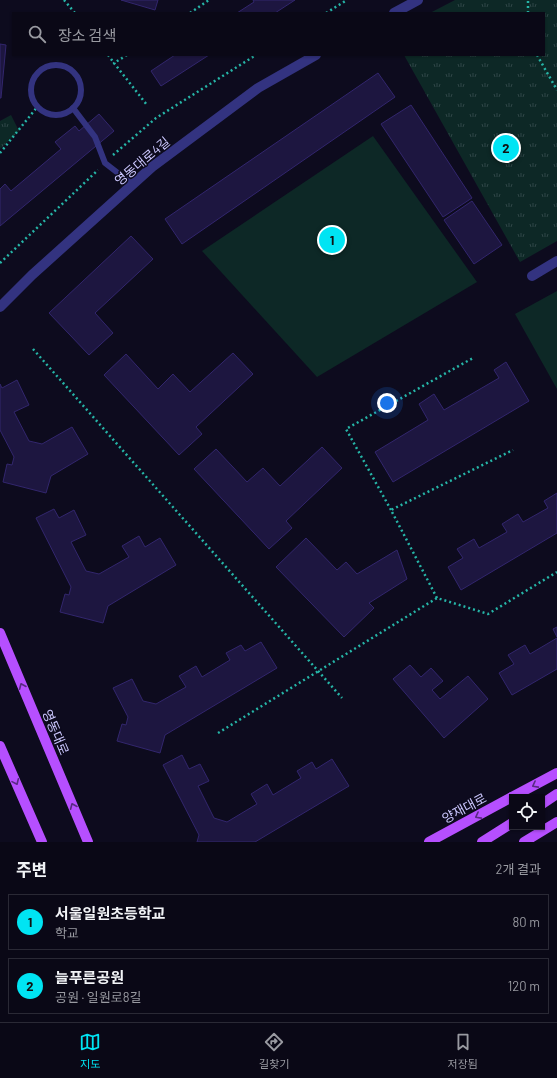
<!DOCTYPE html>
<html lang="ko">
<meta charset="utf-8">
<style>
body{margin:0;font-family:Barlow,"Noto Sans KR",sans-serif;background:#181623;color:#f1f3f6}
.controls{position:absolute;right:12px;bottom:12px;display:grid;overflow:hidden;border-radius:0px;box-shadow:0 1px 3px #0004}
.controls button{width:36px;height:36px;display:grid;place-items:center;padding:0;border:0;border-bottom:1px solid #2a2935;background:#0a0816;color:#f1f3f6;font:20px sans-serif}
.you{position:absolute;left:387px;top:403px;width:14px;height:14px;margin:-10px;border:3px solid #fff;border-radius:50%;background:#1a73e8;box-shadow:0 0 0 6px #1a73e833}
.badge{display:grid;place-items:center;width:26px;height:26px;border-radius:50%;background:#00e4f3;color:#111;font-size:13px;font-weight:700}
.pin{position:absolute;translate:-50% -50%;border:2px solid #fff;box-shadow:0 1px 4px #0006}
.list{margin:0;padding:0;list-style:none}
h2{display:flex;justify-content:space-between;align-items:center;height:52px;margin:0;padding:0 16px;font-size:17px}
h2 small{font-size:13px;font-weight:400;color:#999aa1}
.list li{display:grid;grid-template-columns:26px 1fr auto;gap:12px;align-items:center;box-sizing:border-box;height:56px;margin:0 8px 8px;padding:0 8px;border:1px solid #2a2935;border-radius:0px}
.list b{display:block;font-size:15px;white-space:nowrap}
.list p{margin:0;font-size:13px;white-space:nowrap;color:#999aa1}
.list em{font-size:13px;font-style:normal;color:#999aa1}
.icon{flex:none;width:22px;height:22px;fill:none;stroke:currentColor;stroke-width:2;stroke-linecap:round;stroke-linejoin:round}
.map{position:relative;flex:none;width:557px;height:842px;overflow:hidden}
.search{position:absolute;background:#0a0816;box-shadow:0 1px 3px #0004;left:12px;right:12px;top:12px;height:44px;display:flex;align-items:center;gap:10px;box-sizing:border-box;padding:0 14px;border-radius:0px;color:#999aa1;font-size:15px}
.sheet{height:180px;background:#0a0816}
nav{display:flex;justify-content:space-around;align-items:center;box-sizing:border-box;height:56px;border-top:1px solid #2a2935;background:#0a0816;font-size:11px;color:#999aa1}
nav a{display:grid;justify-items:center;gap:2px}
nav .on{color:#00e4f3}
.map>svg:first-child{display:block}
</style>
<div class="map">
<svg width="557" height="842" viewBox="0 0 557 842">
<defs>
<pattern id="park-tufts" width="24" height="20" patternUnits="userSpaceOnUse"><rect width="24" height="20" fill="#0d2826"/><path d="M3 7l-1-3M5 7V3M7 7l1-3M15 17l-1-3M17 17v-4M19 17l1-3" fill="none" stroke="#2f4647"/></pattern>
</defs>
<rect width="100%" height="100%" fill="#0d0b1e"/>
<g fill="#0d2826">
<polygon points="373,136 477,282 317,377 202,251"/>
<polygon points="557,291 557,389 515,314"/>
</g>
<g fill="url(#park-tufts)">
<polygon points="455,0 557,0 557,241 520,262 404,55 544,55 544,13 430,13"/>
<polygon points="11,115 19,131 0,149 0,121"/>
</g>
<g fill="#1d1640" stroke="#32266d">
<polygon points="121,0 158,0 155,10"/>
<polygon points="253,0 295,0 275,13 237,13 254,2"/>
<polygon points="0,44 6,45 1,98 0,98"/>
<polygon points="175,55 209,55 161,86 151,71"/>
<polygon points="378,73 395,97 182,244 165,219"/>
<polygon points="411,105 472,198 443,217 381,124"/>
<polygon points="99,114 114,131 0,226 0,189 5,184 11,191 61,149 55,142 75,126 79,131"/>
<polygon points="472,201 502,245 474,264 444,220"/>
<polygon points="131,236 153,259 95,313 113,333 89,355 49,313"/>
<polygon points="233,353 253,374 196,427 202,434 179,455 104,375 126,354 158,389 173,374 190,392"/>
<polygon points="506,362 529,401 393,482 375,452 428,420 419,404 434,394 444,410 499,378 494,370"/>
<polygon points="17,380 29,405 14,412 29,441 42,444 72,427 88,454 51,476 46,493 3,482 7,464 12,465 14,457 0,430 0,384 2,388"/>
<polygon points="322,447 342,468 286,521 292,528 269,549 194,469 216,449 247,482 263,468 280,486"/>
<polygon points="557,493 557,533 461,590 448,567 463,558 457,549 474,539 479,548 507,532 502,524 518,514 523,522 548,508 544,501"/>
<polygon points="54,509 59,518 74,510 86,535 71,542 86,571 99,574 129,557 122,546 139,536 145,547 160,538 176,565 108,606 103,623 60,612 65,594 69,595 71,587 36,518"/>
<polygon points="306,538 337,570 346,562 357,574 397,550 407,579 369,603 374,608 344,637 276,567"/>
<polygon points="557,627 557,637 553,629"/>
<polygon points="557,638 557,669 512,695 499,673 514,664 508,655 525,645 530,654"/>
<polygon points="261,642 277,668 165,735 160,753 117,741 122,724 126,725 128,717 113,688 132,679 143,701 156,704 186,687 179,676 196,666 202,677 230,660 226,653 241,645 245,651"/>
<polygon points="410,665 421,677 431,668 443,681 432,690 440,699 468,676 488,699 444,738 393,679"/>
<polygon points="182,755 189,769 200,764 209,781 198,786 214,818 227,822 257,804 251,794 267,784 273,795 301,778 297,771 312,762 316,769 332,759 349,786 255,842 197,842 199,835 163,765"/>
</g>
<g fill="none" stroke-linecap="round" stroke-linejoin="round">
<g stroke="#26b5a7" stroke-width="2.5" stroke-dasharray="2 3" stroke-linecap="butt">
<polyline points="64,0 75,13"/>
<polyline points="190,13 209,0"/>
<polyline points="326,13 347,0"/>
<polyline points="528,13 528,0"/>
<polyline points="108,55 114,63"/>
<polyline points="127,55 114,63 147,105"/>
<polyline points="537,55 557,90"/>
<polyline points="0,153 38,106"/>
<polyline points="113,155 156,118 256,55"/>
<polyline points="0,263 98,170"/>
<polyline points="33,349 342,698"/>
<polyline points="391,510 346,429 473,358"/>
<polyline points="437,598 391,510 513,450"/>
<polyline points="218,733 437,598 488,614 557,572"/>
</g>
<g stroke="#333380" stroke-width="6">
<circle cx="56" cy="90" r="25"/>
<polyline points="73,108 95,137 105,163 132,184"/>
</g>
<polyline stroke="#333380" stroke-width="10" points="532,276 557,261"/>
<g stroke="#333380" stroke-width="10">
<polyline points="394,13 418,0"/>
<polyline points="0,307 32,275 152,167 258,88 316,55"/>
</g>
<g stroke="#b64fff" stroke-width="10">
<polyline points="0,633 88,842"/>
<polyline points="0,746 42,842"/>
<polyline points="512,797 557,773"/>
<polyline points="542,804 557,794"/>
<polyline points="429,842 512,797"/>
<polyline points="482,842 512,823"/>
<polyline points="524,842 557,822"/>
</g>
</g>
<defs><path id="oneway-chevron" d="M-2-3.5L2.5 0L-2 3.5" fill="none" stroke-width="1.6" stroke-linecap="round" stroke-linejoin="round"/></defs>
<g stroke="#592a83">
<use href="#oneway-chevron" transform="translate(22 686) rotate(-113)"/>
<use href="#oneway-chevron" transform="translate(16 782) rotate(66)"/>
<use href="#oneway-chevron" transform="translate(535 785) rotate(152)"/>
<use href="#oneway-chevron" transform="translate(73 806) rotate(-113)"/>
<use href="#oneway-chevron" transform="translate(478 816) rotate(152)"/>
</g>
<g text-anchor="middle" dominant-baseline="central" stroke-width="3" stroke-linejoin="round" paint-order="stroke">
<g font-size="13" fill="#ccc8ff" stroke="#0d0b1e">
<text transform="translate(142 161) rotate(-40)">영동대로4길</text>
<text transform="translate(56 732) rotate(67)">영동대로</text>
<text transform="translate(464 808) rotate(-28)">양재대로</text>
</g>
</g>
</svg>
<div class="controls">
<button><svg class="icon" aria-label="locate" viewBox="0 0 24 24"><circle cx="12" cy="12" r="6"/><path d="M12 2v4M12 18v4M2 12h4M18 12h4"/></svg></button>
</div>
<div class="you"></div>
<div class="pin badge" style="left:332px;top:240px">1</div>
<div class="pin badge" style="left:506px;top:148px">2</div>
<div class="search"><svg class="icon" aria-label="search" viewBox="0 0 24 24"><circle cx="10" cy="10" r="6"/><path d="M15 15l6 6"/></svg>장소 검색</div>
</div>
<section class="sheet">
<h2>주변<small>2개 결과</small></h2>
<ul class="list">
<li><span class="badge">1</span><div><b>서울일원초등학교</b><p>학교</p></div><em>80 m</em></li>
<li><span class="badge">2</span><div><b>늘푸른공원</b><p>공원 · 일원로8길</p></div><em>120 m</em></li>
</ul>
</section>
<nav>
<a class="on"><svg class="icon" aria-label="map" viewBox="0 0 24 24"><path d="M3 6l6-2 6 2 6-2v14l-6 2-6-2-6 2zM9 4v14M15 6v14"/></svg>지도</a>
<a><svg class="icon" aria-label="directions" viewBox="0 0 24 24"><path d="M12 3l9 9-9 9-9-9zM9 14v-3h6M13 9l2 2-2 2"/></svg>길찾기</a>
<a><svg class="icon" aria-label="saved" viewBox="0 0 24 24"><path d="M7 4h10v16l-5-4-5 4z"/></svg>저장됨</a>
</nav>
